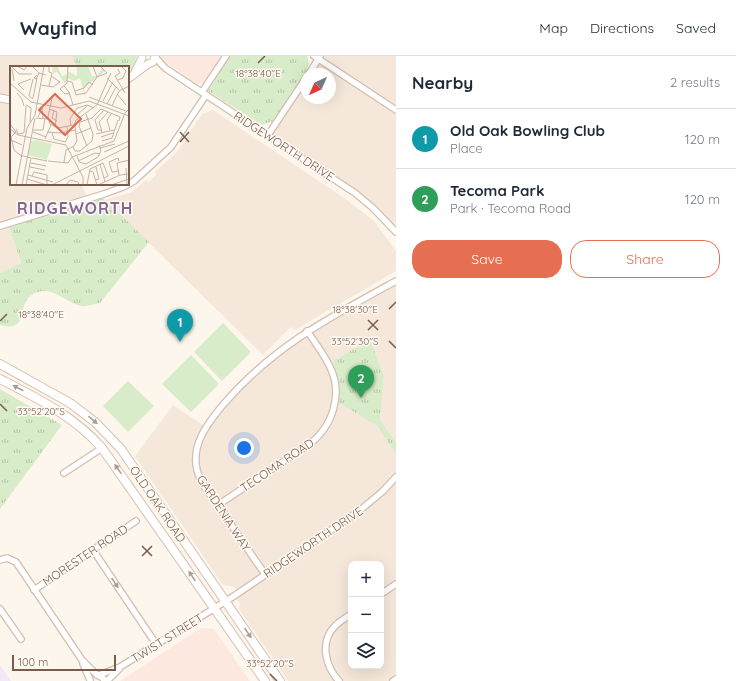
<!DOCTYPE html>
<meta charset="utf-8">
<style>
body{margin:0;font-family:Quicksand,sans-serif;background:#f6f6f7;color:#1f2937}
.controls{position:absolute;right:12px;bottom:12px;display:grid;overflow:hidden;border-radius:8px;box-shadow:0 4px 16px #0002}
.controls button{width:36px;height:36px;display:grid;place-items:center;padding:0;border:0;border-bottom:1px solid #e0e1e3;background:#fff;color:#1f2937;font:20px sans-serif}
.compass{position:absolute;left:300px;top:12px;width:36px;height:36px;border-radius:50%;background:#fff;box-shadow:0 4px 16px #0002;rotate:225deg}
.scale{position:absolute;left:12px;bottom:10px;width:104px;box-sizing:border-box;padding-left:4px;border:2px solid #7a5c4d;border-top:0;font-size:11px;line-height:14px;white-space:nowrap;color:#7a5c4d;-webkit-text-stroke:3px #fffaf3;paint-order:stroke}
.you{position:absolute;left:244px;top:392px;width:14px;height:14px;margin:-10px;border:3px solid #fff;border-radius:50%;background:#1a73e8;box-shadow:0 0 0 6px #1a73e833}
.badge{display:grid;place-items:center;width:26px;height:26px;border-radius:50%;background:#e76f51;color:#fff;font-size:13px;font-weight:700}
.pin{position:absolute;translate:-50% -33px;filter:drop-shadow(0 1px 2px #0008)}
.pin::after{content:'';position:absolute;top:21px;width:14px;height:12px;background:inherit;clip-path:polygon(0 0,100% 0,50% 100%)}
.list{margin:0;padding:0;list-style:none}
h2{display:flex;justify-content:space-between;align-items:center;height:52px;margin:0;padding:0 16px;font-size:17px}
h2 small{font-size:13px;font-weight:400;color:#747a83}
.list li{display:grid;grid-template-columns:26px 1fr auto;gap:12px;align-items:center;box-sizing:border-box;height:60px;padding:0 16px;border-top:1px solid #e0e1e3}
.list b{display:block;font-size:15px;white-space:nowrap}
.list p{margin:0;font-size:13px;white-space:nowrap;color:#747a83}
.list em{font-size:13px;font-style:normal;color:#747a83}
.actions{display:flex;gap:8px;padding:12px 16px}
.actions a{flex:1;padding:9px 0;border:1px solid #e76f51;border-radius:16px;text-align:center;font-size:14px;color:#e76f51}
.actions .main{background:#e76f51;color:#fff}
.icon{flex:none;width:22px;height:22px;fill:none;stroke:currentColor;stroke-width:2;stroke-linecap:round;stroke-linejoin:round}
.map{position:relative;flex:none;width:396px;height:625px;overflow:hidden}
header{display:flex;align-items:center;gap:24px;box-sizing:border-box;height:56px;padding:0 20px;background:#fff;border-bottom:1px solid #e0e1e3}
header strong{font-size:19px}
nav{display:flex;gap:22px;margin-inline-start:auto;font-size:14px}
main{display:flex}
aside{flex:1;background:#fff}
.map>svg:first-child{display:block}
</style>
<header>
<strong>Wayfind</strong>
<nav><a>Map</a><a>Directions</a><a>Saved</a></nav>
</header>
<main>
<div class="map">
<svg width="396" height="625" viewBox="0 0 396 625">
<defs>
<pattern id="grass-tufts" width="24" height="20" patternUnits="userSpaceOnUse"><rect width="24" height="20" fill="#d8ecc9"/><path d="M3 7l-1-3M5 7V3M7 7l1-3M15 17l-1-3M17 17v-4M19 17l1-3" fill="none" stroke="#b4c2a5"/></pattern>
</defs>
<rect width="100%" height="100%" fill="#fdf6ec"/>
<g fill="#f5e8da" fill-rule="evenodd">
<polygon points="0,0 73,0 76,11 11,11 11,128 82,128 87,143 8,167 21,208 0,217"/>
<polygon points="315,0 396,0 396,176 382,160 269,79 306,23 306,42 330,42 330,18 309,18 319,3"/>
<polygon points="213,54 347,144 374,165 396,195 396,215 295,274 291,271 263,299 105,144 132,136 146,124 148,127 156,119 155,116 178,95 202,58"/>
<path d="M396 226V386L380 364 384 320 370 285 333 305 340 327 339 347 377 370 396 398V625H288L239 553 240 548 234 539 238 537 234 531 223 529 135 400 173 349 206 371 236 334 284 291ZM351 508H381V610H351Z"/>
</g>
<g fill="#fde8e0">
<polygon points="160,0 222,0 204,27 198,28 165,6"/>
<polygon points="201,572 214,573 250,625 120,625"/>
</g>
<polygon fill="#f3e8fa" points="0,609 11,625 0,625"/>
<g fill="url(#grass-tufts)">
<polygon points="73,0 137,0 133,10 128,16 128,11 76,11"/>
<polygon points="229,0 307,0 309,8 307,15 273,65 262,69 208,35"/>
<path d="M103 142 149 186 100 247C94 248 86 251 81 250 66 247 54 231 38 236 12 244 33 278 0 269V217L21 207 9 170Z"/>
<polygon points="370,284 384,320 380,364 396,386 396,398 377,370 339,347 340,327 333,305"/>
<polygon points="0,333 62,369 0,453"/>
</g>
<g fill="#d8ecc9">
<polygon points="223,267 251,296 222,325 194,296"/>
<polygon points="191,299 219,328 191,356 162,328"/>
<polygon points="128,325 154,350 128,376 103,350"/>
</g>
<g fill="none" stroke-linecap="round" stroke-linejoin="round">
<g stroke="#d1beb0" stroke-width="8">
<g id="minor">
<polyline points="314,0 396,54"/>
<polyline points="155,1 165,12 355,137 373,152 396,176"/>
<polyline points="309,18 320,0"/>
<polyline points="202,36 226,0"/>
<polyline points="268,79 306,22"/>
<polyline points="0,170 104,138 123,131 134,125 171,91 206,39"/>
<polyline points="64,417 102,392"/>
<path d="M218 449 308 389C333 371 344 337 329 309 323 297 315 286 307 275"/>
<polyline points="93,494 156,588"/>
<polyline points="0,504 7,502 16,506 82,604 97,619"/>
<path d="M265 518C250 497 235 475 221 453 212 441 201 429 197 414 191 389 207 368 222 350 272 291 330 261 396 225"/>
<polyline points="34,534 136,465"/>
<polyline points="381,538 396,528"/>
<polyline points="0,553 21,583"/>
<polyline points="83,608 90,624"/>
<polyline points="97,619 103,622 104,625"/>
<polyline points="99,619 120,611 234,540 359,455 382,436 396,421"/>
<polyline points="107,625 119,613"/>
<path d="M339 625C325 610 319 585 336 569 340 565 346 562 351 558"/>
<polyline points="393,625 396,623"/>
</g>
</g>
<g stroke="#d1beb0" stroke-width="9">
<g id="tertiary">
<polyline points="135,16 142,2"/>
<polyline points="128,23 148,8 153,6 155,0"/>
<polyline points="0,42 11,44"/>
</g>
</g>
<g stroke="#d6c0b0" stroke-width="10">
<g id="secondary">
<polyline points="0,308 70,347 95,366 121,393 280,625"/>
<path d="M0 323C37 342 74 360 102 392L265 625"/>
</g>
</g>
<use href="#minor" stroke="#fff" stroke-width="5.5"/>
<use href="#tertiary" stroke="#fff" stroke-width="7"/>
<use href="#secondary" stroke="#fff" stroke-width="8"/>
</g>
<defs><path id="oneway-solid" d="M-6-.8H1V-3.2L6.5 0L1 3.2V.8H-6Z"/></defs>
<g fill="#af9d94">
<use href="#oneway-solid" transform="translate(18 332) rotate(-152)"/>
<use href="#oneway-solid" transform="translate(93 364) rotate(41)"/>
<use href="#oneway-solid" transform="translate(118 413) rotate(-125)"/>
<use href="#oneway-solid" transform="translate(192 520) rotate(-124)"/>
<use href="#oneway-solid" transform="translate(115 527) rotate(56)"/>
<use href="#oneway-solid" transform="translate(248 577) rotate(56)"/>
</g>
<path fill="none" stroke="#7a5c4d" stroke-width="1.5" d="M258 7 265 0M180 76 189 86M180 86 189 76M389 253 396 246M368 264 378 274M0 265 7 258M368 274 378 264M389 285 396 292M0 348 7 355M142 490 152 500M142 500 152 490M270 618 277 625"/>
<g text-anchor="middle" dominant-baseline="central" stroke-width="3" stroke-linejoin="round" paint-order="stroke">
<g font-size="12" fill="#7a5c4d" stroke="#fffaf3">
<text transform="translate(284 90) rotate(33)">RIDGEWORTH DRIVE</text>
<text transform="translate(277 409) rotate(-34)">TECOMA ROAD</text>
<text transform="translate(158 448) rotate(56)">OLD OAK ROAD</text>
<text transform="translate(224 457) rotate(57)">GARDENIA WAY</text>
<text transform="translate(313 486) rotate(-34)">RIDGEWORTH DRIVE</text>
<text transform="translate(85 499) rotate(-34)">MORESTER ROAD</text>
<text transform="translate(167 582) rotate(-32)">TWIST STREET</text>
</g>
<g font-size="16" font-weight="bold" letter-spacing="1" fill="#846695" stroke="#fffaf3">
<text x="75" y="152">RIDGEWORTH</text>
</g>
</g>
<g transform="translate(10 10)">
<rect width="119" height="119" fill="#fdf6ec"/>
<path d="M47 0 52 10 58 8V5L67 10V0H78L82 10H87L92 2 95 5 74 22 76 34 70 12 64 15 58 12 55 18 47 6 43 7 42 0Z" fill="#d8ecc9"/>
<path d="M27 74 42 78 37 94 18 89 21 75Z" fill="#d8ecc9"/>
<path fill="none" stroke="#c5b3a7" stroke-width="1" d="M1 0 9 8H22M7 0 14 4 17 0M22 0 29 7 36 9M58 0 57 17 50 23 55 28 60 27M2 3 4 15M108 3 110 7 105 10 115 27M27 9 24 12 26 13 29 7M87 11 97 7 90 0M97 12 109 24M23 13 19 30 23 33M108 14 113 12 116 5 112 1M57 15 62 16 66 29 76 27 87 11 83 0M0 17 21 36 51 42 79 35 119 50M31 19 43 21 50 16 41 10M39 20 42 7 39 6V0M54 20 59 26 63 39M14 24 8 18 21 13M65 25 74 22 79 16 83 19M7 27 12 33 14 40M107 28 116 39M79 31 116 45M23 32 27 12M42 32 38 51 40 58 48 62 64 59M93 35 103 16M97 38 106 21M16 39 21 42 20 56M102 40 109 25 119 20M39 43 47 46 45 61M44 44 42 52 47 55M67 49 78 39M28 51 32 42 33 52M26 52 38 53M0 58 6 66 1 71M64 59 66 54 87 39 101 7M61 60 60 53 67 42 77 39 84 42M0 63 8 69 56 79 73 111V119M6 63 8 68 14 67 16 40M23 64H33L35 52M91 64H88L85 54 94 44M100 64 97 54 101 48M23 66 36 71M37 66 50 67 66 64M92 66 89 56 98 46M42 67 44 73 55 76 58 71 57 61M66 68 81 62M86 68 104 64M1 71 4 84 10 89 21 92M91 71 103 67M35 73 41 59M1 74 12 79M92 75 102 72 108 54M77 80 69 60 70 56 82 52 91 43 110 51 109 55M63 81 65 85H70L82 75 83 68 76 48M90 82 105 78M94 86 119 75M67 90 69 96 76 98 88 91 91 85 89 79M22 92 37 95M38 95 58 97 62 91 104 75 115 47 119 43M68 95 85 87 90 88M54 96 56 84 64 80 67 75 65 60M21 97 36 100M90 98 95 116M20 101 35 104M116 102 117 119M80 105 83 106 87 119M108 105 102 106 99 96 108 92 109 95M18 109 43 116M109 109 107 97 119 94M17 113 37 119V109L24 106 22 110M85 114 89 113 86 101M6 119 17 62 25 49 34 0M12 119 25 52M16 119 21 92M42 119 119 80M56 119 60 114 68 116 69 119M77 119 80 103 93 97 98 110 94 112M88 119 110 109 119 108M101 119 119 113"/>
<path fill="#dc6d51" fill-opacity="0.15" stroke="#dc6d51" stroke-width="2" d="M45 28 71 53 55 69 29 44Z"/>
<rect width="119" height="119" fill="none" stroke="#7a5c4d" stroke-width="2"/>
</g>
<g font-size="10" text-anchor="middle" fill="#7a5c4d" stroke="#fffaf3" stroke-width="3" stroke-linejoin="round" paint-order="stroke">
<text x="258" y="21">18°38'40"E</text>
<text x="355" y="257">18°38'30"E</text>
<text x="41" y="262">18°38'40"E</text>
<text x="355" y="289">33°52'30"S</text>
<text x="41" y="359">33°52'20"S</text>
<text x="270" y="611">33°52'20"S</text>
</g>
</svg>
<div class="controls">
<button>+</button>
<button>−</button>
<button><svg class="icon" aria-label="layers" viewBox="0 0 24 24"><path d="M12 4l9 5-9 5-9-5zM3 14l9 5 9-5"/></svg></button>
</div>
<svg class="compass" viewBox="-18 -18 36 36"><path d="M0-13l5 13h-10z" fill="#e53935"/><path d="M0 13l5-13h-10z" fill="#747a83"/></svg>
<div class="scale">100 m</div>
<div class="you"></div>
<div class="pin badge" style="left:180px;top:286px;background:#0f9aa8">1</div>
<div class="pin badge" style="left:361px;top:342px;background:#2e9e5b">2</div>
</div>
<aside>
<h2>Nearby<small>2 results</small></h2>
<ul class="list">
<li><span class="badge" style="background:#0f9aa8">1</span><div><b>Old Oak Bowling Club</b><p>Place</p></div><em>120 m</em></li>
<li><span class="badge" style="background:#2e9e5b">2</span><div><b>Tecoma Park</b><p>Park · Tecoma Road</p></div><em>120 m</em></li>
</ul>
<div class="actions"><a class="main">Save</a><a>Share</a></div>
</aside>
</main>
